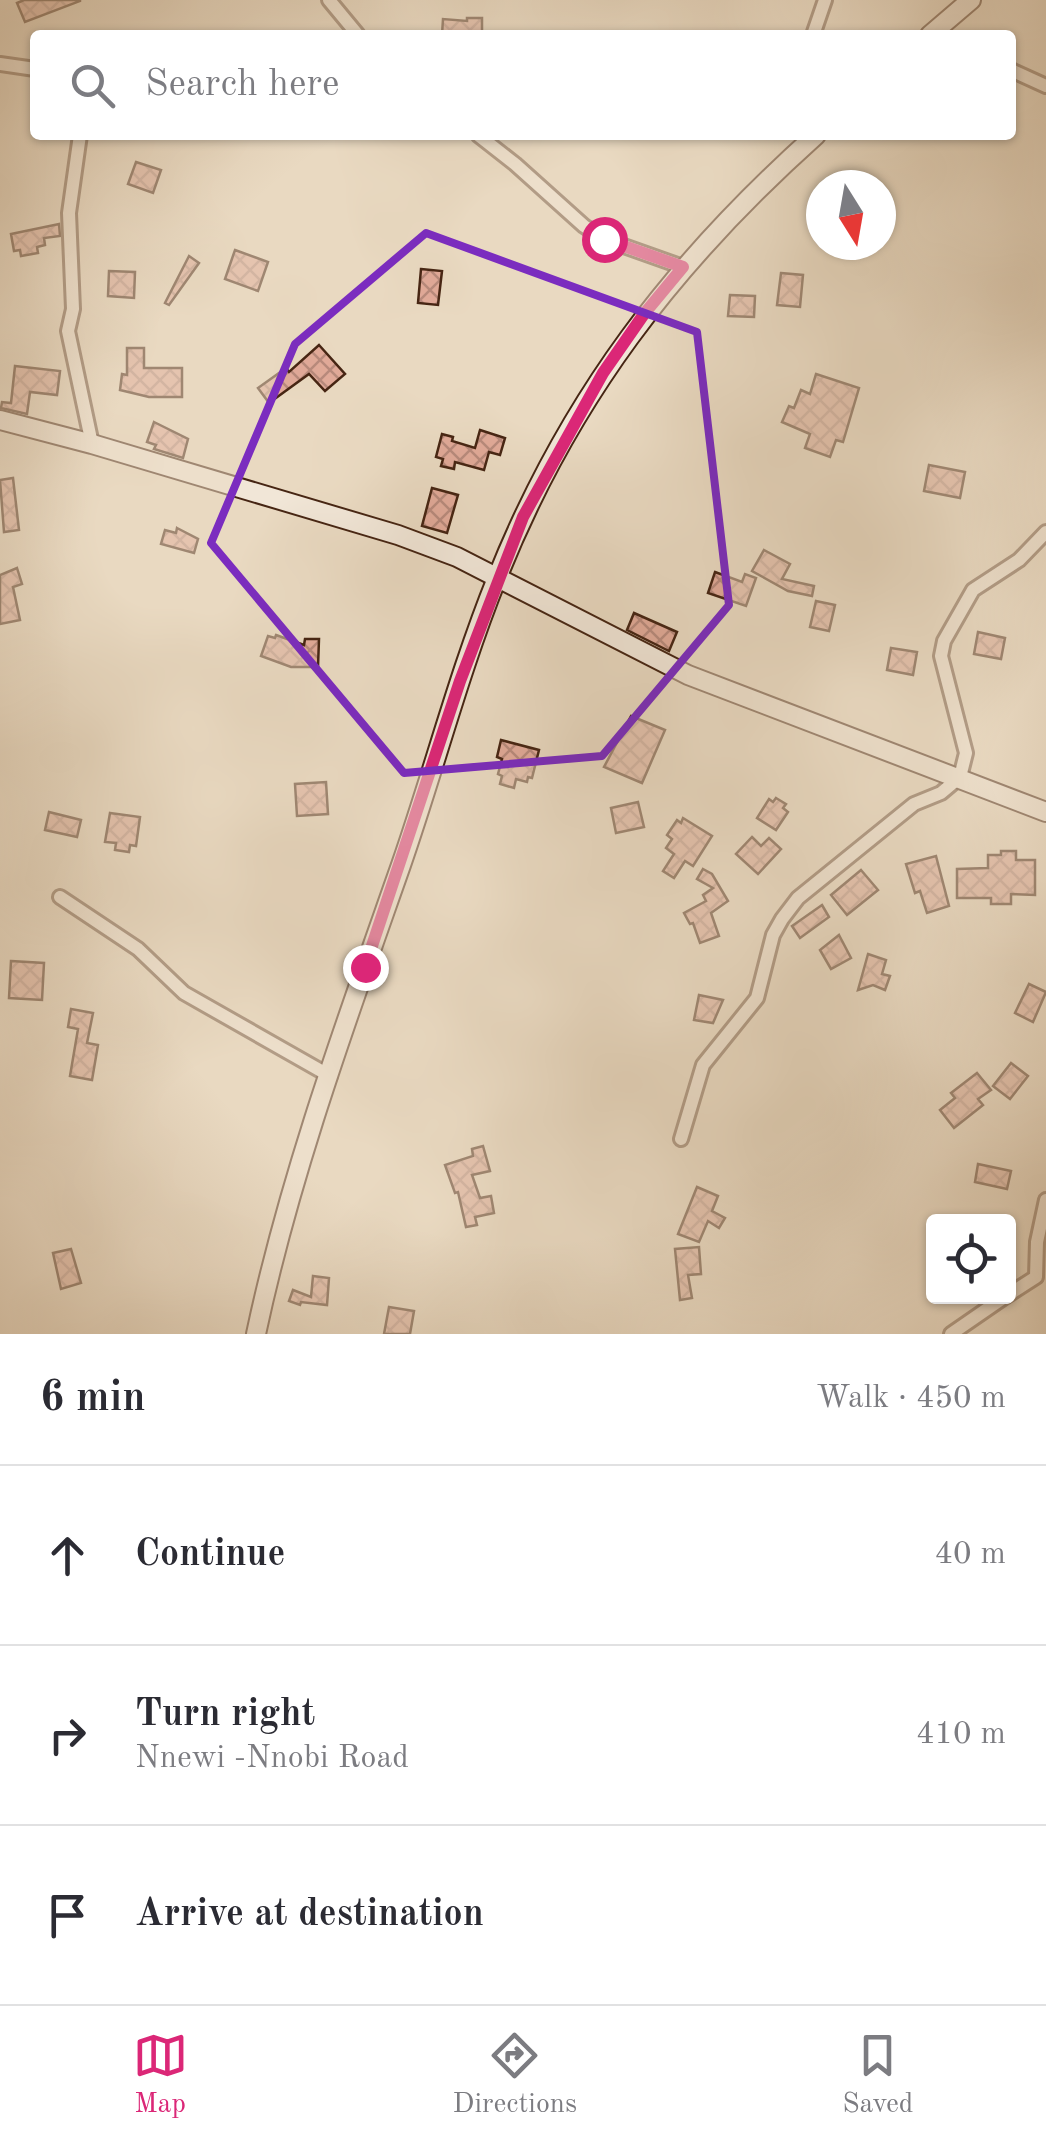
<!DOCTYPE html>
<meta charset="utf-8">
<style>
body{margin:0;font-family:"Old Standard TT",serif;background:#f2f2f3;color:#2b2b33}
.controls{position:absolute;right:30px;bottom:30px;display:grid;overflow:hidden;border-radius:10px;box-shadow:0 2px 8px #0004}
.controls button{width:90px;height:90px;display:grid;place-items:center;padding:0;border:0;border-bottom:2px solid #e1e1e2;background:#fff;color:#2b2b33;font:50px sans-serif}
.compass{position:absolute;left:806px;top:170px;width:90px;height:90px;border-radius:50%;background:#fff;box-shadow:0 2px 8px #0004;rotate:169deg}
.stop{position:absolute;width:30px;height:30px;margin:-22px;border:8px solid #db2777;border-radius:50%;background:#fff}
.stop.end{background:#db2777;border-color:#fff;box-shadow:0 2px 10px #0008}
.list{margin:0;padding:0;list-style:none}
h2{display:flex;justify-content:space-between;align-items:center;height:130px;margin:0;padding:0 40px;font-size:42px}
h2 small{font-size:32px;font-weight:400;color:#7c7c81}
.list li{display:grid;grid-template-columns:65px 1fr auto;gap:30px;align-items:center;box-sizing:border-box;height:180px;padding:0 40px;border-top:2px solid #e1e1e2}
.list b{display:block;font-size:38px;white-space:nowrap}
.list p{margin:0;font-size:32px;white-space:nowrap;color:#7c7c81}
.list em{font-size:32px;font-style:normal;color:#7c7c81}
.icon{flex:none;width:55px;height:55px;fill:none;stroke:currentColor;stroke-width:2;stroke-linecap:round;stroke-linejoin:round}
.map{position:relative;flex:none;width:1046px;height:1334px;overflow:hidden}
.search{position:absolute;background:#fff;box-shadow:0 2px 8px #0004;left:30px;right:30px;top:30px;height:110px;display:flex;align-items:center;gap:25px;box-sizing:border-box;padding:0 35px;border-radius:10px;color:#7c7c81;font-size:38px}
.sheet{height:670px;background:#fff}
nav{display:flex;justify-content:space-around;align-items:center;box-sizing:border-box;height:140px;border-top:2px solid #e1e1e2;background:#fff;font-size:28px;color:#7c7c81}
nav a{display:grid;justify-items:center;gap:5px}
nav .on{color:#db2777}
.map>svg:first-child{display:block}
</style>
<div class="map">
<svg width="1046" height="1334" viewBox="0 0 1046 1334">
<defs>
<pattern id="building-cross-hatch" width="8" height="8" patternUnits="userSpaceOnUse" patternTransform="scale(2.5)"><rect width="8" height="8" fill="#e1aa99"/><path d="M0 0l8 8M0 8l8-8" fill="none" stroke="#b88a7c"/></pattern>
</defs>
<rect width="100%" height="100%" fill="#e9d9c1"/>
<filter id="stains"><feTurbulence type="fractalNoise" baseFrequency=".002" numOctaves="4"/><feColorMatrix values="0 0 0 0 .2 0 0 0 0 .09 0 0 0 0 .02 0 0 0 .5 -.17"/></filter>
<radialGradient id="worn" r=".72"><stop offset=".6" stop-color="#630" stop-opacity="0"/><stop offset="1" stop-color="#630" stop-opacity=".3"/></radialGradient>
<g fill="url(#building-cross-hatch)" stroke="#462513" stroke-width="2.5">
<polygon points="24,0 80,0 80,1 25,22 17,3"/>
<polygon points="467,18 482,18 482,35 442,35 443,19 467,21"/>
<polygon points="136,162 161,170 153,193 128,184"/>
<polygon points="59,224 60,236 44,238 45,245 37,247 38,253 21,256 20,250 14,251 11,234"/>
<polygon points="235,250 268,262 258,291 225,279"/>
<polygon points="189,256 199,263 169,305 165,303"/>
<polygon points="421,269 442,271 438,305 418,303"/>
<polygon points="109,271 135,272 134,298 108,296"/>
<polygon points="781,273 803,275 800,307 777,305"/>
<polygon points="730,295 755,296 754,317 728,316"/>
<polygon points="319,345 345,374 325,391 309,374 269,403 258,388 286,368 289,372"/>
<polygon points="127,348 144,348 144,368 182,368 182,397 149,397 120,390 122,374 127,375"/>
<polygon points="15,366 60,371 57,395 30,392 27,414 1,408 2,402 11,403"/>
<polygon points="816,374 859,388 843,442 836,440 830,457 805,448 810,434 782,422 789,406 794,408 801,390 810,394"/>
<polygon points="154,422 188,439 183,458 154,449 156,445 147,442"/>
<polygon points="480,430 505,438 500,455 489,452 484,470 455,462 454,469 441,466 443,459 436,457 442,434 453,437 452,441 475,448"/>
<polygon points="929,465 965,472 960,498 924,491"/>
<polygon points="13,478 19,530 4,532 0,480"/>
<polygon points="432,488 458,495 447,533 422,526"/>
<polygon points="177,528 198,539 194,553 161,544 165,530 176,533"/>
<polygon points="764,550 790,564 782,579 814,586 812,596 788,591 752,571"/>
<polygon points="17,568 22,584 13,587 20,620 0,624 0,575"/>
<polygon points="715,572 742,582 745,574 756,578 746,606 708,593"/>
<polygon points="816,601 835,605 829,631 810,627"/>
<polygon points="634,613 677,632 669,651 627,630"/>
<polygon points="978,632 1005,638 1001,659 974,654"/>
<polygon points="276,635 304,645 305,639 319,639 318,667 291,667 261,656 268,636 275,638"/>
<polygon points="891,648 917,652 913,675 887,670"/>
<polygon points="631,716 665,730 642,783 604,767"/>
<polygon points="501,740 539,750 532,778 528,777 527,782 516,779 514,788 500,784 502,776 498,774 502,759 497,757"/>
<polygon points="326,782 328,814 297,816 295,784"/>
<polygon points="776,798 786,804 783,808 788,812 776,830 757,818 769,799 773,802"/>
<polygon points="638,802 644,827 616,833 611,808"/>
<polygon points="49,812 81,820 77,837 45,830"/>
<polygon points="110,813 140,817 136,846 130,845 129,852 115,850 116,843 105,842"/>
<polygon points="683,818 712,836 693,866 685,861 674,878 663,871 674,854 666,848 672,839 667,835 677,820 681,823"/>
<polygon points="752,837 761,846 769,838 781,849 758,874 736,854"/>
<polygon points="1001,851 1016,851 1016,860 1035,860 1035,895 1011,894 1011,904 991,904 991,898 957,898 957,869 988,868 988,855 1001,855"/>
<polygon points="936,856 949,906 927,913 920,891 915,893 906,864"/>
<polygon points="703,869 712,874 728,901 711,913 719,936 700,943 693,923 690,924 684,913 706,901 703,895 713,888 697,879"/>
<polygon points="861,870 878,890 847,915 831,895"/>
<polygon points="822,905 829,917 800,938 792,926"/>
<polygon points="839,935 851,958 831,969 820,950"/>
<polygon points="868,954 886,960 882,974 890,976 885,990 873,985 858,990"/>
<polygon points="11,961 44,963 42,1000 9,998"/>
<polygon points="1029,984 1046,992 1033,1022 1015,1013"/>
<polygon points="699,995 723,1000 713,1023 694,1020"/>
<polygon points="71,1009 93,1013 87,1043 98,1045 92,1080 70,1076 78,1029 68,1027"/>
<polygon points="1011,1063 1028,1076 1010,1099 993,1086"/>
<polygon points="977,1073 991,1090 978,1099 983,1105 954,1128 940,1110 955,1098 951,1093"/>
<polygon points="483,1146 490,1171 472,1175 480,1198 491,1196 494,1213 475,1217 477,1225 466,1227 458,1192 455,1193 445,1165 473,1156 472,1149"/>
<polygon points="978,1164 1011,1171 1007,1189 975,1182"/>
<polygon points="697,1187 718,1196 712,1211 725,1218 719,1228 708,1221 699,1242 678,1234"/>
<polygon points="699,1247 701,1274 688,1275 692,1298 680,1300 675,1249"/>
<polygon points="71,1249 81,1283 61,1289 53,1253"/>
<polygon points="313,1276 329,1278 327,1305 301,1302 300,1305 289,1301 293,1290 311,1297"/>
<polygon points="389,1307 414,1311 410,1334 384,1334"/>
</g>
<g fill="none" stroke-linecap="round" stroke-linejoin="round">
<g stroke="#6f523e" stroke-width="18">
<g id="street">
<polyline points="329,0 358,35"/>
<polyline points="813,35 825,0"/>
<polyline points="0,64 35,69"/>
<polyline points="1011,70 1046,86"/>
<polyline points="80,135 69,213 73,309 68,331 92,444"/>
<polyline points="478,135 515,164 584,226 604,239 683,267"/>
<polyline points="60,897 138,949 184,993 330,1076"/>
<polyline points="681,1139 703,1065 757,998 773,935 782,919 798,898 914,804 941,793 960,777 966,753 941,656 944,641 973,590 1019,560 1046,532"/>
<polyline points="1008,1295 1036,1277 1037,1242 1046,1200"/>
<polyline points="951,1334 1006,1296"/>
</g>
</g>
<g stroke="#462513" stroke-width="22">
<g id="secondary">
<polyline points="930,35 971,0"/>
<polyline points="0,420 92,444 398,535 457,557 688,675 1046,812"/>
<path d="M256 1334C290 1174 347 1019 401 865 434 770 459 672 497 578 569 398 672 264 816 135"/>
</g>
</g>
<use href="#street" stroke="#f1e6d7" stroke-width="12"/>
<use href="#secondary" stroke="#f1e6d7" stroke-width="18"/>
</g>
<g fill="none" stroke-linecap="round" stroke-linejoin="round">
<polyline stroke="#db2777" stroke-width="12" points="365,967 460,681 523,517 603,373 644,314 683,267 604,239"/>
</g>
<path d="M0 0H1046V1334H0ZM426 233 697 332 729 605 602 756 404 773 211 543 295 344Z" fill="#e9d9c1" fill-opacity=".55" fill-rule="evenodd"/>
<path fill="none" stroke="#7b2cbf" stroke-width="8" stroke-linejoin="round" d="M426 233 697 332 729 605 602 756 404 773 211 543 295 344Z"/>
<rect width="100%" height="100%" filter="url(#stains)"/>
<rect width="100%" height="100%" fill="url(#worn)"/>
</svg>
<div class="controls">
<button><svg class="icon" aria-label="locate" viewBox="0 0 24 24"><circle cx="12" cy="12" r="6"/><path d="M12 2v4M12 18v4M2 12h4M18 12h4"/></svg></button>
</div>
<svg class="compass" viewBox="-18 -18 36 36"><path d="M0-13l5 13h-10z" fill="#e53935"/><path d="M0 13l5-13h-10z" fill="#7c7c81"/></svg>
<div class="stop" style="left:604px;top:239px"></div>
<div class="stop end" style="left:365px;top:967px"></div>
<div class="search"><svg class="icon" aria-label="search" viewBox="0 0 24 24"><circle cx="10" cy="10" r="6"/><path d="M15 15l6 6"/></svg>Search here</div>
</div>
<section class="sheet">
<h2>6 min<small>Walk · 450 m</small></h2>
<ul class="list">
<li><svg class="icon" aria-label="ahead" viewBox="0 0 24 24"><path d="M12 20V5M6 11l6-6 6 6"/></svg><div><b>Continue</b></div><em>40 m</em></li>
<li><svg class="icon" aria-label="right" viewBox="0 0 24 24"><path d="M7 20v-9h11M14 6l5 5-5 5"/></svg><div><b>Turn right</b><p>Nnewi -Nnobi Road</p></div><em>410 m</em></li>
<li><svg class="icon" aria-label="arrive" viewBox="0 0 24 24"><path d="M6 21V4h12l-3 4 3 4H6"/></svg><div><b>Arrive at destination</b></div></li>
</ul>
</section>
<nav>
<a class="on"><svg class="icon" aria-label="map" viewBox="0 0 24 24"><path d="M3 6l6-2 6 2 6-2v14l-6 2-6-2-6 2zM9 4v14M15 6v14"/></svg>Map</a>
<a><svg class="icon" aria-label="directions" viewBox="0 0 24 24"><path d="M12 3l9 9-9 9-9-9zM9 14v-3h6M13 9l2 2-2 2"/></svg>Directions</a>
<a><svg class="icon" aria-label="saved" viewBox="0 0 24 24"><path d="M7 4h10v16l-5-4-5 4z"/></svg>Saved</a>
</nav>
